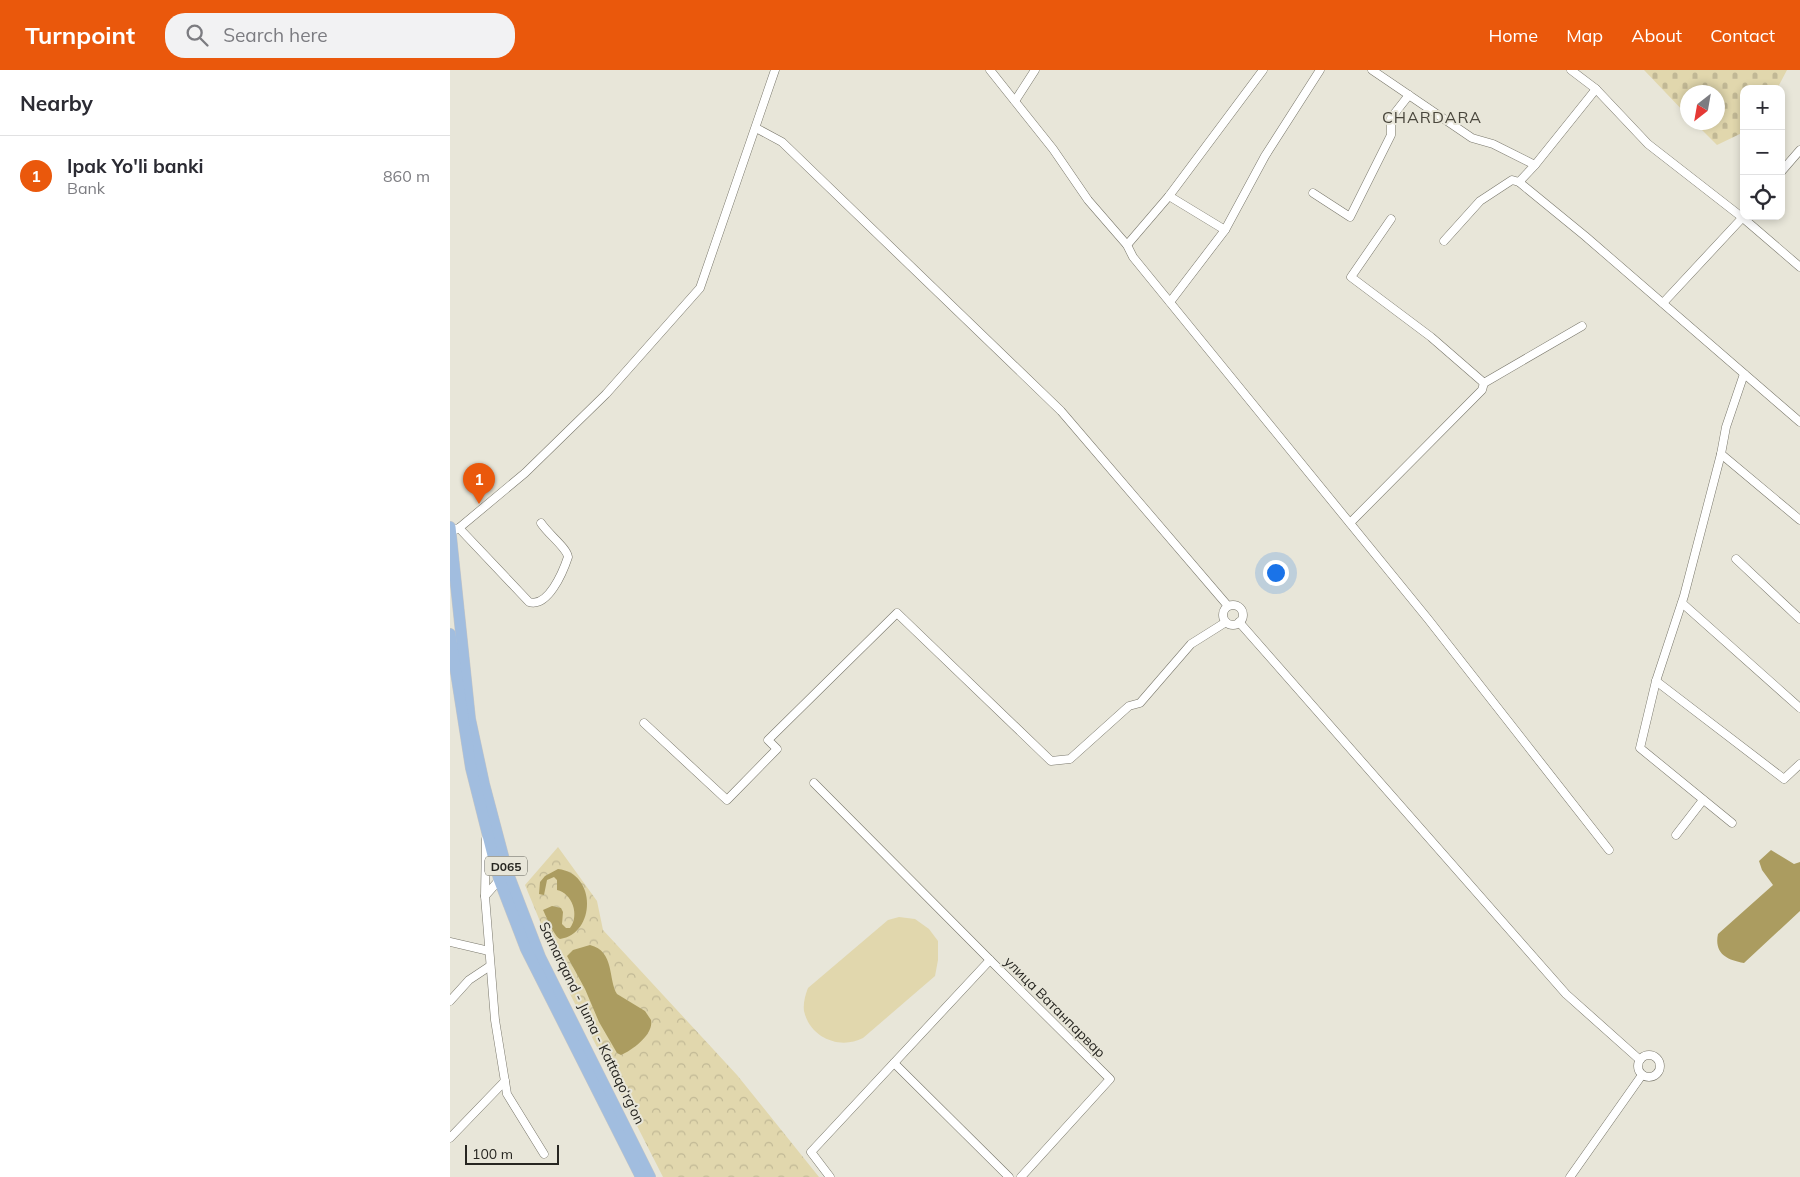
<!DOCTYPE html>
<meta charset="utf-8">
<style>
body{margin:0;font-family:Mulish,sans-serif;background:#f2f2f3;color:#2b2b33}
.controls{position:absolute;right:15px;top:15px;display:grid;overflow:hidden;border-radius:10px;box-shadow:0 2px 8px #0003}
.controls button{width:45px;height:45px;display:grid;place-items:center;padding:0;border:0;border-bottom:1px solid #e1e1e2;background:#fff;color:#2b2b33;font:25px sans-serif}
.compass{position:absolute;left:1230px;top:15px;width:45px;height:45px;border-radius:50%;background:#fff;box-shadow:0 2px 8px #0003;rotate:211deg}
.scale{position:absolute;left:15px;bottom:12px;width:94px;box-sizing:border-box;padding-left:5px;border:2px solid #272621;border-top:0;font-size:14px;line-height:18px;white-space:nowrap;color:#272621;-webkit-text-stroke:4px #e8e6d9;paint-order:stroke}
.you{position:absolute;left:825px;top:502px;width:18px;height:18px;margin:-12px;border:4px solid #fff;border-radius:50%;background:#1a73e8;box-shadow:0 0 0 8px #1a73e833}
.badge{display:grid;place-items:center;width:32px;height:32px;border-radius:50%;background:#ea580c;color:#fff;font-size:16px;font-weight:700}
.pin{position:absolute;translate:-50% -41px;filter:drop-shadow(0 1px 2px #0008)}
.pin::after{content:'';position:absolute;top:26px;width:18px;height:15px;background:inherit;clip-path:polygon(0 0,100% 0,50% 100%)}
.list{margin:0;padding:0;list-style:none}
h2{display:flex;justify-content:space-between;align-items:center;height:65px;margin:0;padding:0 20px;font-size:21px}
h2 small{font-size:16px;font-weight:400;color:#7c7c81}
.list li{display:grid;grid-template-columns:32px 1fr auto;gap:15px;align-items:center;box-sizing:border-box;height:80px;padding:0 20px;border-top:1px solid #e1e1e2}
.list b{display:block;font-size:19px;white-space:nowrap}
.list p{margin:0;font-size:16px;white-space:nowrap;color:#7c7c81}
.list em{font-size:16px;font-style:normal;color:#7c7c81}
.icon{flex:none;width:28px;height:28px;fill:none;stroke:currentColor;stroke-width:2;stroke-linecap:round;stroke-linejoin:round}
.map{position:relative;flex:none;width:1350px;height:1107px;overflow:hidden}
header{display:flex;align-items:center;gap:30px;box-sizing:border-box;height:70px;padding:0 25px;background:#ea580c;color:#fff}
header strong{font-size:24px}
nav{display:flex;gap:28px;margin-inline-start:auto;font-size:18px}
.search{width:350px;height:45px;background:#f2f2f3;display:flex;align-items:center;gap:12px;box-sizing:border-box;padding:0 18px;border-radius:20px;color:#7c7c81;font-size:19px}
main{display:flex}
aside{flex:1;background:#fff}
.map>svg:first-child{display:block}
</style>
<header>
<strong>Turnpoint</strong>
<div class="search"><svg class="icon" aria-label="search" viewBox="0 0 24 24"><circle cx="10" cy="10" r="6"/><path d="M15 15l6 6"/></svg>Search here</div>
<nav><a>Home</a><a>Map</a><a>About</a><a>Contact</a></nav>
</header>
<main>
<aside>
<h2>Nearby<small></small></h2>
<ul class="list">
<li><span class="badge">1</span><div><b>Ipak Yo'li banki</b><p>Bank</p></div><em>860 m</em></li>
</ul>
</aside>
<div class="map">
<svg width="1350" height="1107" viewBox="0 0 1350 1107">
<defs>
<pattern id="cemetery-stones" width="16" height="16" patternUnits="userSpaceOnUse" patternTransform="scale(1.25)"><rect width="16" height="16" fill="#e1d7ad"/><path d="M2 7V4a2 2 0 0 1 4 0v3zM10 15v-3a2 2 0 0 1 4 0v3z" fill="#c1b895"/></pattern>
<pattern id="park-crowns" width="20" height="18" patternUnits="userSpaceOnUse" patternTransform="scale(1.25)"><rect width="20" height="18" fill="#e1d7ad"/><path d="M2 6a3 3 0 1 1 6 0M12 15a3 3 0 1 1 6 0" fill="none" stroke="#c1b895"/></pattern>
</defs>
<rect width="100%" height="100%" fill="#e8e6d9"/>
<polygon fill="url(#cemetery-stones)" points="1194,0 1337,0 1327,19 1294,19 1294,62 1267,75 1245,53 1268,52 1268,22 1238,22 1237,45"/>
<polygon fill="url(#park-crowns)" points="108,777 147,831 153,860 287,1005 369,1107 213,1107 120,924 75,815"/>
<path fill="#e1d7ad" d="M449 847 465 849 479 859 488 871V890L485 906 413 968C390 980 360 968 354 941 353 933 355 926 358 918L438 850Z"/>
<g fill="#ab9c60">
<path d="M1321 780 1344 794 1350 792V841L1294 893C1276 890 1264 883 1268 864L1323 815 1312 800 1309 791Z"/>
<path d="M108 799C147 803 146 864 110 869 104 866 97 848 93 840L102 836 111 838 113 842 112 854 116 858H120C130 845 122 823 107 820V810L104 807 97 810 94 825 89 824 90 812 95 806Z"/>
<path d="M140 875C165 881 158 910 167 924L195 941 201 950C204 964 183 980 171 985L167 983 149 952 135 919 117 886 123 880Z"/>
</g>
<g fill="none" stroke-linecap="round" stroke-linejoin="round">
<g stroke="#79776b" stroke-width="9">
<g id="minor">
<polyline points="540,0 603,79 638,130 677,175 719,126 813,0"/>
<polyline points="922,0 1022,68 1043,74 1085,95 1069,112 1135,166 1350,352"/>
<polyline points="1121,0 1146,19 1198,74 1293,148 1350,197"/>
<polyline points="565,31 585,0"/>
<polyline points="306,58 332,72 611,341 778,536"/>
<polyline points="1085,95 1146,19"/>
<polyline points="1331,102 1350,80"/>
<polyline points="863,123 900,147 941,65 941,48 959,25"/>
<polyline points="719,126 775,160 815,86 870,0"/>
<polyline points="941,149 901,207 981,267 1034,313"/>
<polyline points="994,171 1030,131 1062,110 1069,112"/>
<polyline points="677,175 683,187 978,549 1159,780"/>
<polyline points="720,232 775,160"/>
<polyline points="1213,233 1294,146"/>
<polyline points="1294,304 1276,357 1271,384 1350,450"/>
<polyline points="1271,384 1234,526 1206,611 1190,678 1282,753"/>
<polyline points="900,453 1032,320 1034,313 1132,256"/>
<path d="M9 458 79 532C98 538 113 502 118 487 117 478 98 464 91 453"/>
<polyline points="0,462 9,458 75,403 156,324 250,218 325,0"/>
<polyline points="1286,489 1350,549"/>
<polyline points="1232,533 1350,638"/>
<circle cx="783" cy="545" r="10"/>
<polyline points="789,552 1116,924 1190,990"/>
<polyline points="1206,611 1334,709 1350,694"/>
<polyline points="194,653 277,730 327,679 318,670 447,543 601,691 620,689 679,636 690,633 741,574 776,552"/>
<polyline points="364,713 540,890"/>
<polyline points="1226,765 1253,730"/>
<polyline points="51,808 35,826 45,950 57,1024 94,1084"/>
<polyline points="35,826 36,769"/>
<polyline points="0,872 39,881"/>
<polyline points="0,931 19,910 40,896"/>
<circle cx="1199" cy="996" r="11"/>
<polyline points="444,993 559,1107"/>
<polyline points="0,1068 55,1011"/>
<polyline points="380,1107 361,1082 540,890 660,1009 571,1107"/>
<polyline points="1120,1107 1192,1005"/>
</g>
</g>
<g stroke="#c7c7c5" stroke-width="12">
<g id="primary">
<polyline points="0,457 20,649 34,714 57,801 90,887 200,1107"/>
<polyline points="0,564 21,698 49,809 76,879 190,1105"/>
</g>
</g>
<use href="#minor" stroke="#fff" stroke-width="8"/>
<use href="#primary" stroke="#a1bddf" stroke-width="11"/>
</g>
<g text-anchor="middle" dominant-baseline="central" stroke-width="4" stroke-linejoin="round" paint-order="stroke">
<rect fill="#e8e6d9" stroke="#616058" stroke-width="1" x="35" y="786.5" width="42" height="19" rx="4"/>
<g font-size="12" font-weight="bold" fill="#272621">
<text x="56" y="796">D065</text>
</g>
<g font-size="14" fill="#272621" stroke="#e8e6d9">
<text transform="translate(605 937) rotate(45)">улица Ватанпарвар</text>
<text transform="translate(142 953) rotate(64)">Samarqand - Juma - Kattaqo‘rg‘on</text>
</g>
<g font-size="16" letter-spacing="1" fill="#49463c" stroke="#e8e6d9">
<text x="982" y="47">CHARDARA</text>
</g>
</g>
</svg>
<div class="controls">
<button>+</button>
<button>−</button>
<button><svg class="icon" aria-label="locate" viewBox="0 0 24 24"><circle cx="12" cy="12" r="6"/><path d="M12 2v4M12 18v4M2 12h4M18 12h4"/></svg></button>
</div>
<svg class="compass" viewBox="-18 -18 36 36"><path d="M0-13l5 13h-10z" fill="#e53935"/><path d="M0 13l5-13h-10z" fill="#7c7c81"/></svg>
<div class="scale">100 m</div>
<div class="you"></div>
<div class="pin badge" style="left:29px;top:434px">1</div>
</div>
</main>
